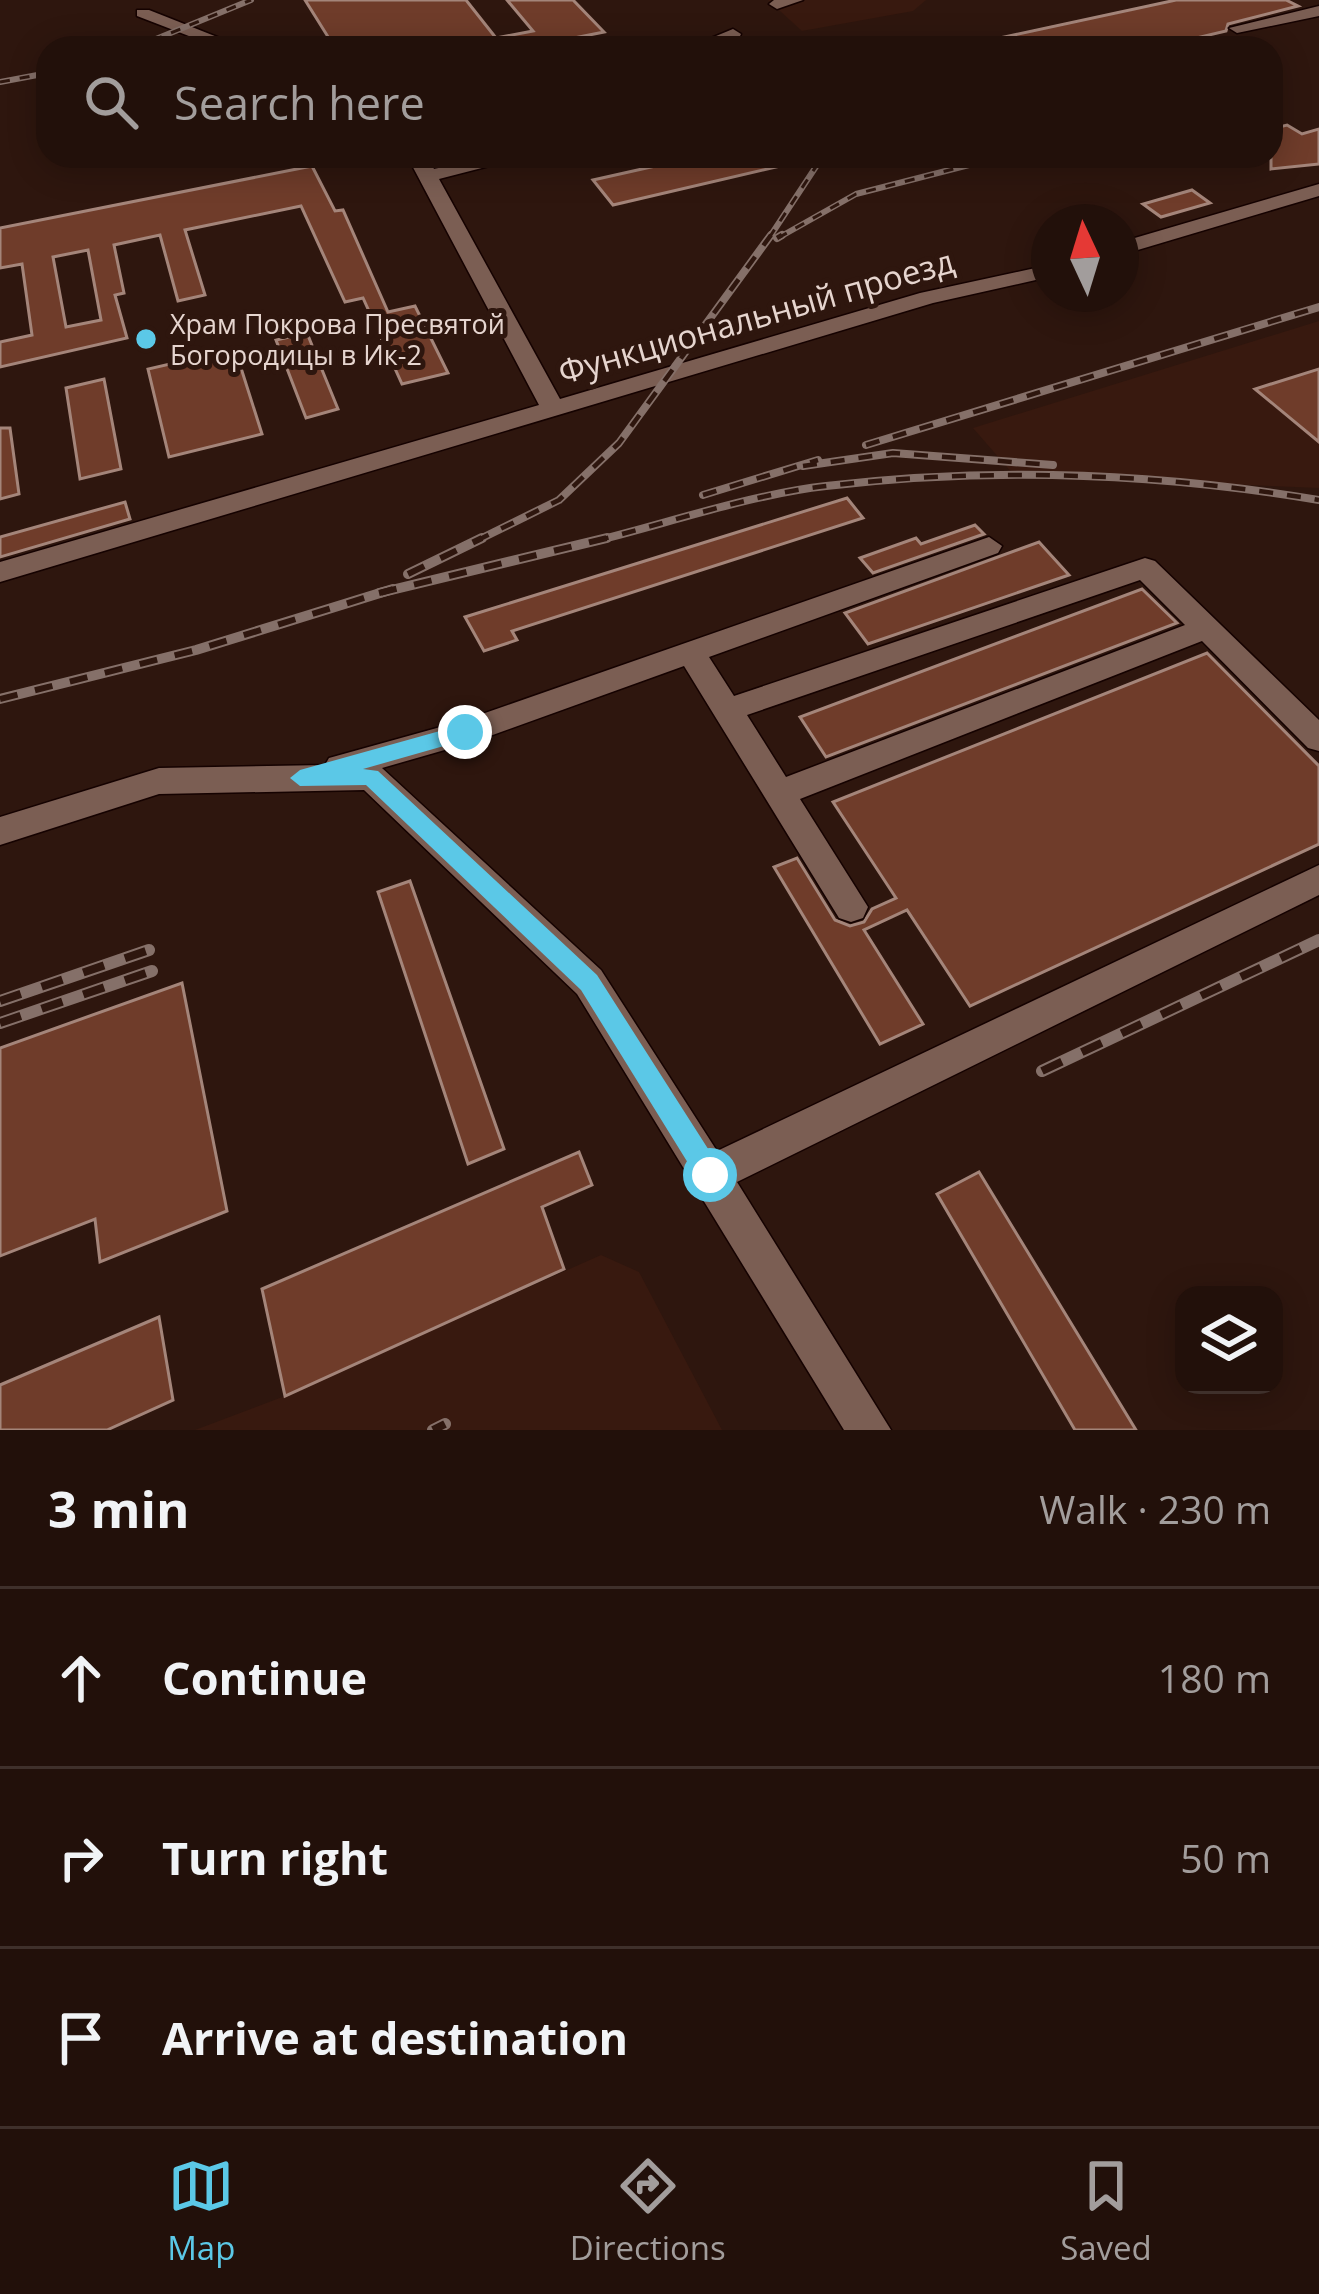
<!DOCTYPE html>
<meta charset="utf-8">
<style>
body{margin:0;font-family:"Open Sans",sans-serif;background:#2a1913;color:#f1f3f6}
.controls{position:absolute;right:36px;bottom:36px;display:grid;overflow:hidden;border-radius:24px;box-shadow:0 6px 30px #0003}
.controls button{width:108px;height:108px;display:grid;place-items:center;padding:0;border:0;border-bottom:3px solid #3f302b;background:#22100a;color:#f1f3f6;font:60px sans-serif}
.compass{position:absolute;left:1031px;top:204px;width:108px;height:108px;border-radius:50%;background:#22100a;box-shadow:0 6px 30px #0003;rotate:356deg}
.stop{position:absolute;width:36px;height:36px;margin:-27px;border:9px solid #5bc8e7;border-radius:50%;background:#fff}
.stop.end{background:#5bc8e7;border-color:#fff;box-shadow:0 3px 12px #0008}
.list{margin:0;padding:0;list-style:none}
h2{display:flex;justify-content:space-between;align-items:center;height:156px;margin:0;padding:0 48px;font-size:51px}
h2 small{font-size:39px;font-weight:400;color:#a29d9c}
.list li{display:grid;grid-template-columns:78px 1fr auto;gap:36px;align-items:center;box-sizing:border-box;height:180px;padding:0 48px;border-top:3px solid #3f302b}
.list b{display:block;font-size:45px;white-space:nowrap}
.list em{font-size:39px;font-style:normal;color:#a29d9c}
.icon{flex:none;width:66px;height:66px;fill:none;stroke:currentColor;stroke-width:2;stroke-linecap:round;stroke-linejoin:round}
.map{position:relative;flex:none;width:1319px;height:1430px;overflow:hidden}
.search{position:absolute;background:#22100a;box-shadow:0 6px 30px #0003;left:36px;right:36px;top:36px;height:132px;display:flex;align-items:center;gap:30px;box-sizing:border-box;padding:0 42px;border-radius:36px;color:#a29d9c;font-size:45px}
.sheet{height:696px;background:#22100a}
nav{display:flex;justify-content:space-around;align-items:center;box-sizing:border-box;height:168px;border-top:3px solid #3f302b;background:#22100a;font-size:33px;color:#a29d9c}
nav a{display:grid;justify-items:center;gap:6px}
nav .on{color:#5bc8e7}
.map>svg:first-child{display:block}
</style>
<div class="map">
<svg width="1319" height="1430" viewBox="0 0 1319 1430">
<rect width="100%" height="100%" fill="#2e160e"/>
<g fill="#38190f">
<polygon points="768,0 926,0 913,11 802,31"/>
<polygon points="1319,321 1319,488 1014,475 973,428"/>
<polygon points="601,1255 639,1272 722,1430 195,1430 285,1396"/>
</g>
<g fill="#6f3c2a" stroke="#a4857a" stroke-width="3" fill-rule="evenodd">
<polygon points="305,0 466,0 496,38 533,31 507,0 573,0 604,32 554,42 559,48 379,48 378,42 335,48"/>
<polygon points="1176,0 1286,0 1298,6 1228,24 1226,31 1196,38 1213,48 987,48 986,41"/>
<polygon points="1287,125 1302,134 1319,129 1319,164 1271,169 1271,129"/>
<polygon points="700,156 792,156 793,163 613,205 593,180"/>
<path d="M312 166 335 211 343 210 388 312 415 306 448 373 402 384 363 298 345 302 301 206 185 230 205 295 178 301 160 235 114 245 124 293 115 295 127 338 0 367V342L32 335 22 264 0 268V228ZM88 250 101 320 66 327 53 257Z"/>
<polygon points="1192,190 1210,203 1161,217 1143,204"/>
<polygon points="307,333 338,409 306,418 276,340"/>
<polygon points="235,349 262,434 169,457 148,369"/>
<polygon points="1319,369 1319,442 1255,389"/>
<polygon points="104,379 121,469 80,479 66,388"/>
<polygon points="0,428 10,428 19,494 0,499"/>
<polygon points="847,498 863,518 512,631 517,640 484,651 465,617"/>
<polygon points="125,502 130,519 0,557 0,537"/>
<polygon points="975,525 984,534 873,573 860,558 916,538 921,544"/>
<polygon points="1039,542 1069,575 868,644 845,613"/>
<polygon points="1142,589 1177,623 826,757 800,717"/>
<polygon points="1207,653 1319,766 1319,844 970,1006 907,910 864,930 923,1024 880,1044 774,867 797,858 835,920 850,926 864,922 872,909 896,898 833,802"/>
<polygon points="410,881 504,1149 468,1164 378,892"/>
<polygon points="182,983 227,1211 100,1262 95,1219 0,1256 0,1048"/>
<polygon points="579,1152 592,1185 542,1207 564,1269 285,1396 262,1289"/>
<polygon points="979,1172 1136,1430 1075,1430 937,1194"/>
<polygon points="159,1317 173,1400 107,1430 0,1430 0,1385"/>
</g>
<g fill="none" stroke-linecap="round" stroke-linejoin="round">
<g stroke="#150200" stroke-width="3">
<g id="minor">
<polygon points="774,0 803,0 777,9 769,4"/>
<polygon points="1319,6 1319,16 1237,33 1229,28"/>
<polygon points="137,10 149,10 245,48 220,48 137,16"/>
<polygon points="733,29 741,34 739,38 712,48 687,48"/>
<polygon points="407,156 427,156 434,169 492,156 528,156 439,179 560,399 920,293 1049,265 1049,277 933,303 0,582 0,562 539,405"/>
<polygon points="1319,184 1319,196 1121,255 1121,242"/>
<path d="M989 537 1002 546 998 553 709 657 734 696 1145 558 1155 561 1319 720V751L1308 748 1202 641 800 799 868 907 863 918 851 922 839 918 684 666 476 741 382 768 601 970 717 1151 1319 865V895L737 1182 891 1430H844L577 994 364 790 159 794 0 845V817L159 768 325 765 329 758 462 721ZM1140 580 1185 625 786 777 747 715Z"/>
</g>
</g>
<use href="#minor" fill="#7b5e53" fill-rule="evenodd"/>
<g stroke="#857069" stroke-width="6">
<g id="rail-far3">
<polyline points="134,48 251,0"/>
<polyline points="0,82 48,73"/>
<polyline points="769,238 823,156"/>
<polyline points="778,238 856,194 1004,156"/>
</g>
</g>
<g stroke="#857069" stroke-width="8">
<g id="rail-far2">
<polyline points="777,238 782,235"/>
<polyline points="866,445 1319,307"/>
<polyline points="803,466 893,453 1053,465"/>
<polyline points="703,495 818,460"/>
<polyline points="476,541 559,500 619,443 771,235"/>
<path d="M595 541C668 523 753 494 826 486 989 467 1158 473 1319 500"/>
</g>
</g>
<g stroke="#857069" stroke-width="10">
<g id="rail-far1">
<polyline points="408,574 482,538"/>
<polyline points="379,593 607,538"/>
<polyline points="0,699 196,650 393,589"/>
</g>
</g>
<g stroke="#857069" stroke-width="12">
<g id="rail">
<polyline points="0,1001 149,950"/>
<polyline points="0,1023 152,971"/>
<polyline points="1042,1071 1319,940"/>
<polyline points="433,1430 445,1424"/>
</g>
</g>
<use href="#rail-far3" stroke="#2e160e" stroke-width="3" stroke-dasharray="10" stroke-linecap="butt"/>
<use href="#rail-far2" stroke="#2e160e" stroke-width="4.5" stroke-dasharray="14" stroke-linecap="butt"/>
<use href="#rail-far1" stroke="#2e160e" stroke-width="6" stroke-dasharray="18" stroke-linecap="butt"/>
<use href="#rail" stroke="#2e160e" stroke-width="8" stroke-dasharray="22" stroke-linecap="butt"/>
</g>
<polygon fill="#5bc8e7" points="465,724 475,732 472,738 363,769 378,771 597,975 719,1166 723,1175 719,1184 710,1187 701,1184 581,990 366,785 300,786 290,778 300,770"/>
<circle fill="#5bc8e7" stroke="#2e160e" stroke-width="4.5" cx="146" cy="339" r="12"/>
<g text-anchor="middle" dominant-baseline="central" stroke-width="10" stroke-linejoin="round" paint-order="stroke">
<g font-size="27" fill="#e6d5cf" stroke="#2e160e" text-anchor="start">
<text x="170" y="323">Храм Покрова Пресвятой<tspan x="170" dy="31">Богородицы в Ик-2</tspan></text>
</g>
<g font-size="33" fill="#e6d5cf" stroke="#2e160e">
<text transform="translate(756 316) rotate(-16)">Функциональный проезд</text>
</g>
</g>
</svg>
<div class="controls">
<button><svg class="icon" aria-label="layers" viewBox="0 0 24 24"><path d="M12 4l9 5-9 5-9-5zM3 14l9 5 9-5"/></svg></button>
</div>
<svg class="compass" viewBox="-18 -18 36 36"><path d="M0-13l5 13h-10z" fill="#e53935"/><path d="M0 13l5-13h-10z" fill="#a29d9c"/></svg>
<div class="stop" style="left:710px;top:1175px"></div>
<div class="stop end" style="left:465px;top:732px"></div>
<div class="search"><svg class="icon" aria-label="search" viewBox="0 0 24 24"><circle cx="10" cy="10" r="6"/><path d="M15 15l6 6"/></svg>Search here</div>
</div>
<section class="sheet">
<h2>3 min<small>Walk · 230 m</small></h2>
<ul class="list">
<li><svg class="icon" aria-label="ahead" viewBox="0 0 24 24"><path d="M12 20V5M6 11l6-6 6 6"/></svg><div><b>Continue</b></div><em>180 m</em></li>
<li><svg class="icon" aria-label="right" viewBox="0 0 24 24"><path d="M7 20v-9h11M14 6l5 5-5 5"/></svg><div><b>Turn right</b></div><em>50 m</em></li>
<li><svg class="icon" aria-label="arrive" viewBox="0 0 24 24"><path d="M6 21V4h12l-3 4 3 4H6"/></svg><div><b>Arrive at destination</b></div></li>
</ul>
</section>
<nav>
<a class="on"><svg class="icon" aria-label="map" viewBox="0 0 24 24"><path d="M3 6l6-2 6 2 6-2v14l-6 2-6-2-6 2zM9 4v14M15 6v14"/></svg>Map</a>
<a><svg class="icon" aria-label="directions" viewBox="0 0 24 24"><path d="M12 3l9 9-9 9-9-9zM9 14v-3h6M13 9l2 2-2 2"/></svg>Directions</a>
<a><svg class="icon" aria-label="saved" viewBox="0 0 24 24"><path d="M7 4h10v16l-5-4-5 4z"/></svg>Saved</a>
</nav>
